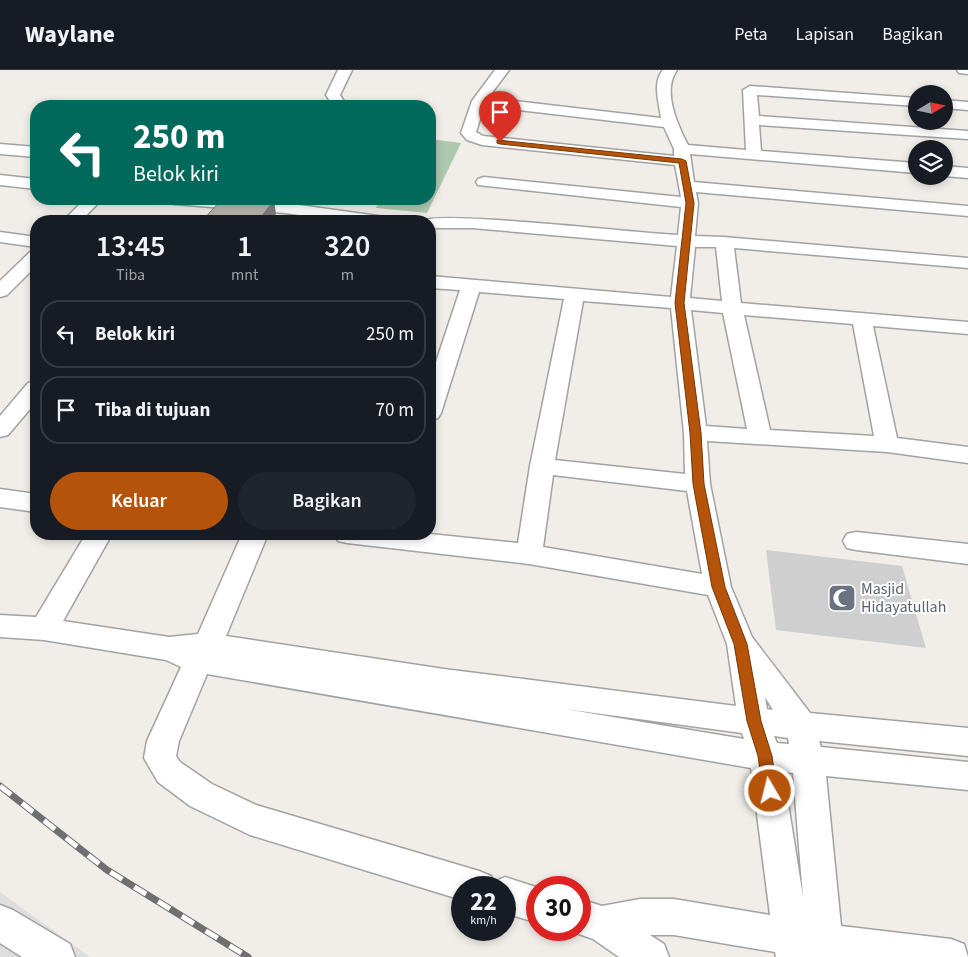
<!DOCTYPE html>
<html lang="id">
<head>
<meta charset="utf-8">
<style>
	:root { --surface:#171b24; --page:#20242c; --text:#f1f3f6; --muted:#9ea1a6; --line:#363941; --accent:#b45309 }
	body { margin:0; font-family:"Source Sans 3",sans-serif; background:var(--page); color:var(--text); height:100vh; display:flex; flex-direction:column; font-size:19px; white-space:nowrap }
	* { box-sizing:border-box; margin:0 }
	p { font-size:16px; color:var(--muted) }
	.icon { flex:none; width:28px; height:28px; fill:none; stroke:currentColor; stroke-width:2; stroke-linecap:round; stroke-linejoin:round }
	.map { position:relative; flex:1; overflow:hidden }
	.details { position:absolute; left:30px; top:145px; width:406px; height:325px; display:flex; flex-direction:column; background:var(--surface); border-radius:20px; box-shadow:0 2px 8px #0003 }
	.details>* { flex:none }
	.hud { position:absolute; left:30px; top:30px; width:406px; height:105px; border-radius:20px; box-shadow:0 2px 8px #0003; background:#00695c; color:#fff; overflow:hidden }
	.needle { width:32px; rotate:80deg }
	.fabs { position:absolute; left:908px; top:15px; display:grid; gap:10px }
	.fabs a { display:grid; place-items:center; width:45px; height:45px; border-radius:50%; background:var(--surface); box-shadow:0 2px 8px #0003; font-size:25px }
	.speed { position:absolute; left:451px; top:806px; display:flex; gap:10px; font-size:25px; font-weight:700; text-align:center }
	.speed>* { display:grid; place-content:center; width:65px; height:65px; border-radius:50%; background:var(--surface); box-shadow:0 2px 8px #0003; line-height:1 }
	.speed small { font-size:12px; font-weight:400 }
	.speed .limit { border:8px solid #d22; background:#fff; color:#111 }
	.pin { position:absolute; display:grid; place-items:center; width:42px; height:42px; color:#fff; margin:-51px -21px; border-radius:50% 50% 50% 0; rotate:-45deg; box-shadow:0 0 5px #0007 }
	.pin .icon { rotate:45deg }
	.me { position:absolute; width:55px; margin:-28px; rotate:352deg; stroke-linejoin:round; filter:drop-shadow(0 0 4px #0008) }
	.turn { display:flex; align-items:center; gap:18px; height:105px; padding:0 20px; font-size:22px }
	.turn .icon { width:65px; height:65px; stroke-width:2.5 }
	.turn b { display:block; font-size:35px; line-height:42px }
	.eta { display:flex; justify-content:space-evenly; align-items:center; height:85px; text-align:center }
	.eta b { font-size:30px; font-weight:600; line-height:35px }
	.cta { display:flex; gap:10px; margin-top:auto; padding:10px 20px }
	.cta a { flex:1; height:58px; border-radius:30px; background:var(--accent); color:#fff; font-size:20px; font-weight:600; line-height:58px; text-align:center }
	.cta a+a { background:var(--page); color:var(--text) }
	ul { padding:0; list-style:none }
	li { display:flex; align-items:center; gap:15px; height:68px; margin:0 10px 8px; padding:0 10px; border:2px solid var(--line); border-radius:20px }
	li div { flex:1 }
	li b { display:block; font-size:19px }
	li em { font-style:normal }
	header { display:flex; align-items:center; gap:30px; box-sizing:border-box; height:70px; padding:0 25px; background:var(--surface); border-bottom:1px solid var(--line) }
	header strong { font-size:24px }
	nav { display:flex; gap:28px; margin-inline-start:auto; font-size:18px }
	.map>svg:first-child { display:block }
</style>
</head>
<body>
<header>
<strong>Waylane</strong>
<nav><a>Peta</a><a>Lapisan</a><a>Bagikan</a></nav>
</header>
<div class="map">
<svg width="968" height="887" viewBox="0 0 968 887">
	<rect width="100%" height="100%" fill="#f1eee9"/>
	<!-- residential -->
	<polygon fill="#dfdedf" points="0,822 90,887 0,887"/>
	<!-- religious -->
	<polygon fill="#cfcfcf" points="766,480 902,496 926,578 776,560"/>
	<!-- cemetery -->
	<polygon fill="#acc8ae" points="430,69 461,73 427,143 376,138 380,129 430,129"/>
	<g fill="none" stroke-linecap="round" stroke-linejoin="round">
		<defs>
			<g id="street">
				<polygon points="338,0 352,0 340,25 347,36 333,36 326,25"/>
				<path d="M 495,0 L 509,0 L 488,28 L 661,48 C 659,32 652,13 663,0 L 677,0 C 662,21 677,54 688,75 L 746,80 L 743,20 L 750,16 L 916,28 L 916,36 L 757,25 L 759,46 L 968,61 L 968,69 L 759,55 L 761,81 L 916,93 L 916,103 L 690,84 L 694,112 L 968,136 L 968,146 L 696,122 L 698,133 L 695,166 L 724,167 L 968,188 L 968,198 L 734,178 L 741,233 L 968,252 L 968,264 L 873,256 L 897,368 L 968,377 L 968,393 L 887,382 L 707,371 L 710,414 L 731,517 L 752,567 L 810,643 L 968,658 L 968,686 L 819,671 L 821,677 L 968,692 L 968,720 L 826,706 L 841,856 L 951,869 L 964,874 L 968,887 L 776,887 L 775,882 L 674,865 L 650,865 L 664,874 L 669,887 L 619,887 L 593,869 L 568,860 L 580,860 L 580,829 L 602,836 L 640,829 L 674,829 L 770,845 L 751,698 L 207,604 L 179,671 L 176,686 L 180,692 L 212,714 L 256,735 L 479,801 L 491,806 L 494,812 L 505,807 L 539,818 L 538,853 L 505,843 L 505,818 L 462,818 L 462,830 L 250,765 L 190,736 L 158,712 L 144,688 L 147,671 L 181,597 L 166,590 L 44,570 L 0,567 L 0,545 L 36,547 L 86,464 L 112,464 L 63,551 L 169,567 L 198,564 L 242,464 L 268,464 L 226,566 L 444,599 L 736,636 L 727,574 L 708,525 L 529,494 L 347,473 L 338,471 L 334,464 L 430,464 L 518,473 L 530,396 L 564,229 L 479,222 L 441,343 L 438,348 L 430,350 L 430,310 L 460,220 L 430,218 L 430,206 L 671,227 L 677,176 L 472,158 L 430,158 L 430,151 L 423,151 C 437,140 643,164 678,165 L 681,137 L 478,115 L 476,112 L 478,109 L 484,107 L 681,127 L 675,95 L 482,75 L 467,70 L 461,63 L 472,31 ZM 484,36 L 664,57 L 674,79 L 674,86 L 483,66 L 476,62 ZM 695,177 L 716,177 L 722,231 L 690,228 ZM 583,231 L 671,238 L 684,363 L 685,404 L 555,390 ZM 691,240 L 723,243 L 747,359 L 706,356 ZM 744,245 L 853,254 L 874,366 L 770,360 ZM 553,405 L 687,421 L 702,504 L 543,477 ZM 765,627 L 773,640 L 767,639 ZM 565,639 L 742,663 L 744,669 ZM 774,666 L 788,668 L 789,674 L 777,673 ZM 783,702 L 793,703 L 803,827 Z"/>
				<polygon points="957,0 968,0 968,4 959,3"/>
				<polygon points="944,30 968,32 968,40 944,38"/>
				<polygon points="0,74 36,77 36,87 0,84"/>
				<polygon points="944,96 968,98 968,108 944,106"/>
				<polygon points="0,105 36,109 36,119 0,115"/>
				<polygon points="85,129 102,129 81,151 63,151"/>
				<polygon points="167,129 233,129 285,133 378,146 384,147 387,151 343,151 285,143 175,134 169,133"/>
				<polygon points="0,162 36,167 36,177 0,172"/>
				<polygon points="36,181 36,196 7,225 0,227 0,211 30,182"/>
				<polygon points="36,311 36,332 8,365 0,367 0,346 28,313"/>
				<polygon points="0,419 36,424 36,442 0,437"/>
				<polygon points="856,462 968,474 968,494 856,480 847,478 843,471 847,464"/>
				<polygon points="0,835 13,840 70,874 75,887 22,887 0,873"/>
			</g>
		</defs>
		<!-- street casing -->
		<use href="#street" stroke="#a2a2a2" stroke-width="3"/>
		<!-- street -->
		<use href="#street" fill="#fff" fill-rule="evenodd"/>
		<defs>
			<polyline id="rail" points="0,716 107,800 248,887"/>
		</defs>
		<!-- rail casing -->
		<use href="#rail" stroke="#6f6f6f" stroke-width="7"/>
		<!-- rail -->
		<use href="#rail" stroke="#fff" stroke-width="5" stroke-dasharray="14" stroke-linecap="butt"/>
	</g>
	<!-- shaded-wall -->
	<polygon fill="#827d7a" points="274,130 276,144 271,151 258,151"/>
	<!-- building -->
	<polygon fill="#bab3ae" stroke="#827d7a" points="222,129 259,129 274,130 258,151 202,151"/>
	<!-- route -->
	<polygon fill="#b45309" stroke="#753606" points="497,70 682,89 686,91 694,133 684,233 701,363 704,414 725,517 747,574 761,651 772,686 777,721 775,726 770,728 765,726 763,721 758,686 747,651 734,574 712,517 693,414 690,363 675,233 686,133 679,93 500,74 497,73"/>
	<!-- icons -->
	<defs>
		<symbol id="mosque-square" viewBox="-11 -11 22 22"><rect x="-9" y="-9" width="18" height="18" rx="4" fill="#6b7280" stroke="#fff"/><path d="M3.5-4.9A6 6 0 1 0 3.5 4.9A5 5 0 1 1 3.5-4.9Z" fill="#fff"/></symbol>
	</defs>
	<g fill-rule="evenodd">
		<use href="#mosque-square" x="826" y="512" width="32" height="32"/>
	</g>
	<g text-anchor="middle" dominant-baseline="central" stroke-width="4" stroke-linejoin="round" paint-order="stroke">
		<!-- worship labels -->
		<g font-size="16" fill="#5b616d" stroke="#fff" text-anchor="start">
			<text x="861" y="519">Masjid<tspan x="861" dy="18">Hidayatullah</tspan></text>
		</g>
	</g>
</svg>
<div class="fabs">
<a><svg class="needle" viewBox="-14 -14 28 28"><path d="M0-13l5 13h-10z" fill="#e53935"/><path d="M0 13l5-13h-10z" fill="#9ea1a6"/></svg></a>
<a><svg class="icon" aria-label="layers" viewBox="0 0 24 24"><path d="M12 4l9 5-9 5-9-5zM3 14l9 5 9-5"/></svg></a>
</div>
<div class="speed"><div>22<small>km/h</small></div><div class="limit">30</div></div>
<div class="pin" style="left:500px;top:72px;background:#d93025"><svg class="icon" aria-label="arrive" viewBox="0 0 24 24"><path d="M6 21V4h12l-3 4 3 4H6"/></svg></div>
<svg class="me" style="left:770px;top:721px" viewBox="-20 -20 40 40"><circle r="17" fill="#b45309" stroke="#fff" stroke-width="3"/><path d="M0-11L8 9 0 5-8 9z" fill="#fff"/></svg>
<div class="hud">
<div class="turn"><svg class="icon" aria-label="left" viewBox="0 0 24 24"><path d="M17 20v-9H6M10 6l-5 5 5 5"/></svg><div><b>250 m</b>Belok kiri</div></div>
</div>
<section class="details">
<div class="eta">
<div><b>13:45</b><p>Tiba</p></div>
<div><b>1</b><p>mnt</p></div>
<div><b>320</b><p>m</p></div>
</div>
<ul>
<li><svg class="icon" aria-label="left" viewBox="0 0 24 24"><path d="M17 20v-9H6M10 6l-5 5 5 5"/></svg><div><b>Belok kiri</b></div><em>250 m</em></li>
<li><svg class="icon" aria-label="arrive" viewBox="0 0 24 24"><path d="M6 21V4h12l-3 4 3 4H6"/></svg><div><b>Tiba di tujuan</b></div><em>70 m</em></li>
</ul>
<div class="cta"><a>Keluar</a><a>Bagikan</a></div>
</section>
</div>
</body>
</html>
